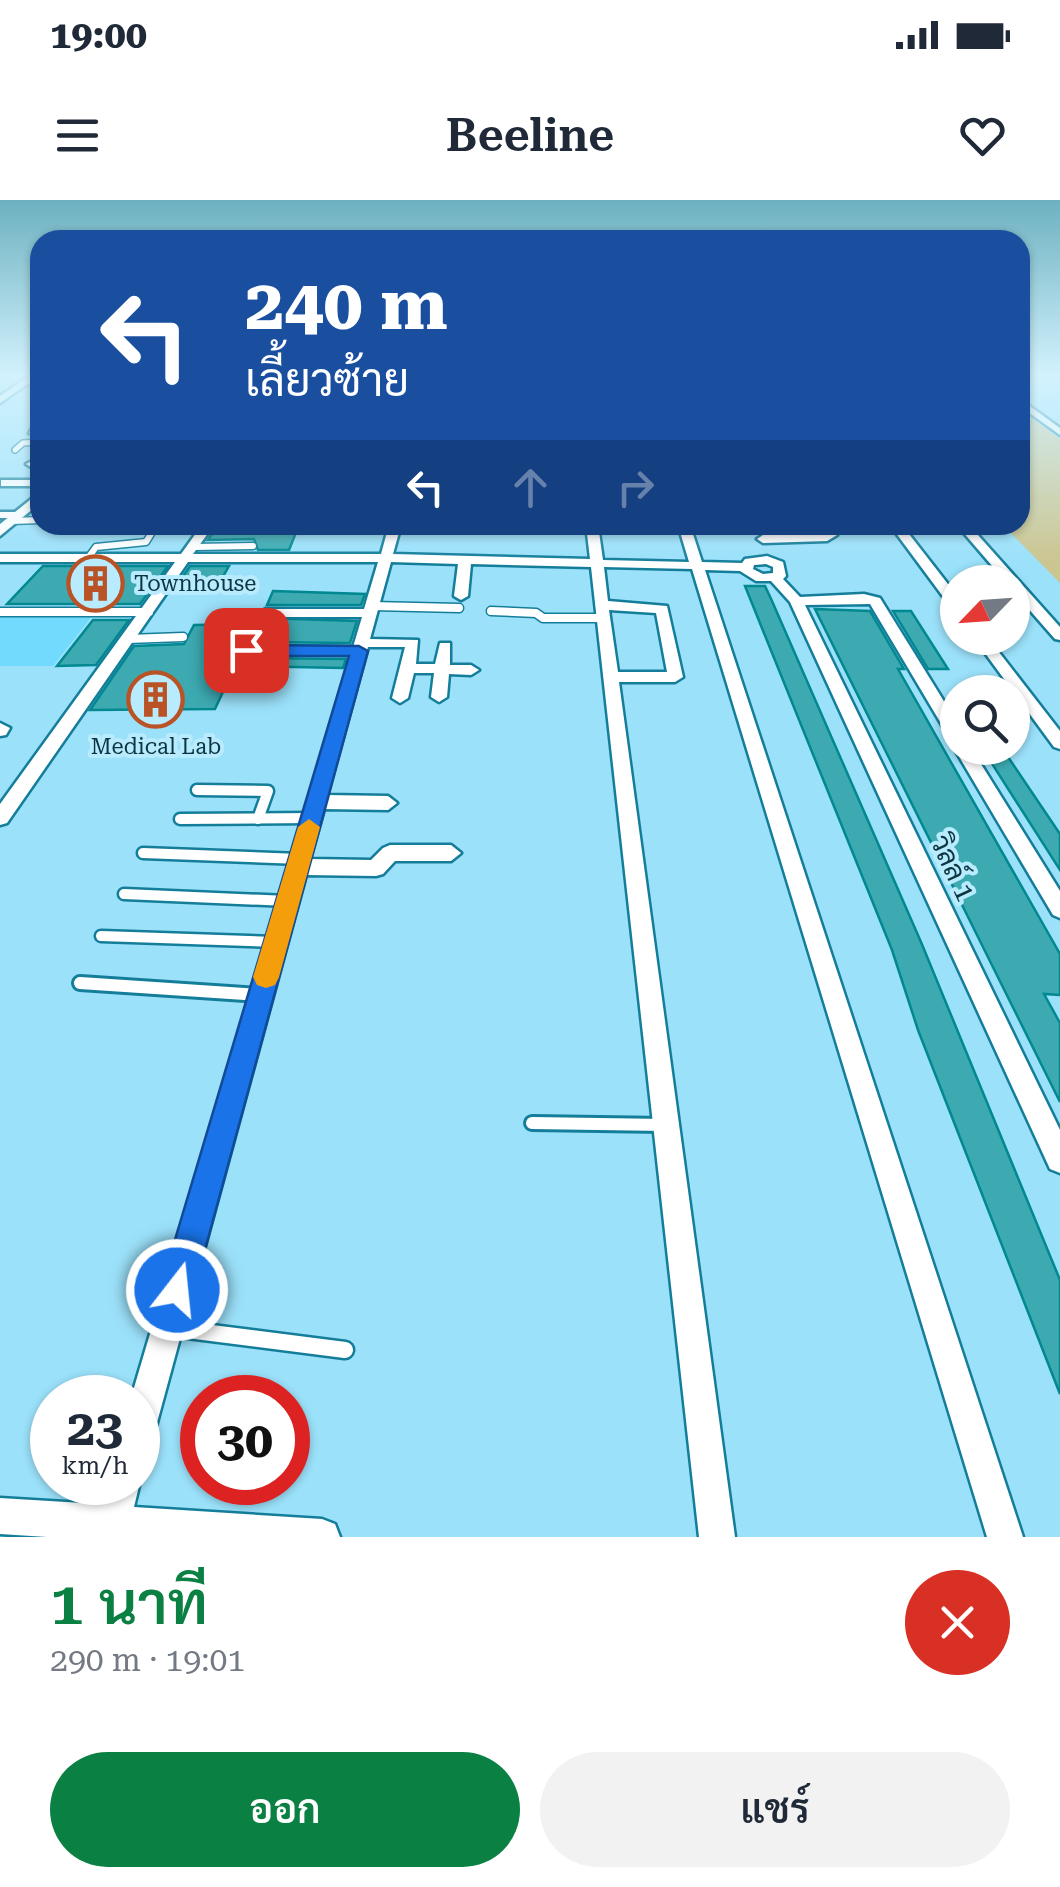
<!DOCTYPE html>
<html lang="th">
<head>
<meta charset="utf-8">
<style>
	:root { --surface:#fff; --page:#f2f2f3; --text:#1f2937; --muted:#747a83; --accent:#0b8043 }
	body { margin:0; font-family:"Roboto Serif",Sarabun,serif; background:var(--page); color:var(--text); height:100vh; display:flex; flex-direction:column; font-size:38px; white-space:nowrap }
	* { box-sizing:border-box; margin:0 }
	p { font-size:32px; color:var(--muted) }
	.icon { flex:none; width:55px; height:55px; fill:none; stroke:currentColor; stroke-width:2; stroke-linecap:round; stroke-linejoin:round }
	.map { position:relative; height:1337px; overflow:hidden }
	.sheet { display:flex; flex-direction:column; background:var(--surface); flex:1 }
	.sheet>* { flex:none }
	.guide { position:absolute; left:30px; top:30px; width:1000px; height:305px; border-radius:30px; box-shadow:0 2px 8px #0004; background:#1a4fa0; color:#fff; overflow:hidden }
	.needle { width:65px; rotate:245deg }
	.controls { position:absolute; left:940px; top:365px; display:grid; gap:20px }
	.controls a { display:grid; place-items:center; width:90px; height:90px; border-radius:50%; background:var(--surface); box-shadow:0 2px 8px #0004; font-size:50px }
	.speed { position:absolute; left:30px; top:1175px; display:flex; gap:20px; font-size:50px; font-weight:700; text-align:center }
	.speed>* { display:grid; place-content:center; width:130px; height:130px; border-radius:50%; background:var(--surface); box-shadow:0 2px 8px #0004; line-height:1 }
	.speed small { font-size:25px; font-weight:400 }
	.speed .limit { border:15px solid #d22; background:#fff; color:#111 }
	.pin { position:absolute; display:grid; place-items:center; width:85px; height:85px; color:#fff; margin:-42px; border-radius:20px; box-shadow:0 5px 15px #0006 }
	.me { position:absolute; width:110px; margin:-55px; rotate:16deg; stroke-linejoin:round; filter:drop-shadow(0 0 8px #0008) }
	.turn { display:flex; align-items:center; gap:35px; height:210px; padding:0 50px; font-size:45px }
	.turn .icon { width:130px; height:130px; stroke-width:2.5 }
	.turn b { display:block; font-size:70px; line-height:85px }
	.lanes { display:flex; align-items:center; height:95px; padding:0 50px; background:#0003; justify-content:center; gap:50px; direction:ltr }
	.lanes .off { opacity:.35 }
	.round { display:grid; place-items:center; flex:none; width:105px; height:105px; border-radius:52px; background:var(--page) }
	.overview { display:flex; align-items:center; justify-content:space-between; height:170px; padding:0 50px }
	h1 { font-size:60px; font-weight:600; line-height:75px; color:var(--accent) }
	.primary-button { display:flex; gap:20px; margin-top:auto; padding:20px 50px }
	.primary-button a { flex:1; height:115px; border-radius:60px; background:var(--accent); color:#fff; font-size:40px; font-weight:600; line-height:115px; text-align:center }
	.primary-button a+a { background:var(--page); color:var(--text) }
	.status { display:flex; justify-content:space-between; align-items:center; height:70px; padding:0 50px; background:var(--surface); direction:ltr }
	.status svg { height:28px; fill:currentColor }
	header { display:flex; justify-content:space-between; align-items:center; height:130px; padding:0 50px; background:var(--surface); font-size:45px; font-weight:600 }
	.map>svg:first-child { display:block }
</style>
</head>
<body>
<div class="status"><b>19:00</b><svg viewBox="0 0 49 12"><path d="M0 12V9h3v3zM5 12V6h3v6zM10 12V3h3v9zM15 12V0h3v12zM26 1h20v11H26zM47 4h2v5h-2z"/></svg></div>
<header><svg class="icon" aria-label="menu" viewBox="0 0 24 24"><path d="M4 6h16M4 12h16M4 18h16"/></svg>Beeline<svg class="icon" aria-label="heart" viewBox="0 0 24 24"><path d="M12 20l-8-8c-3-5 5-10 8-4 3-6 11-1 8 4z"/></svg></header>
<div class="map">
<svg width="1060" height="1337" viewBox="0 0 1060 1337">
	<rect width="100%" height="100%" fill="#9be1fa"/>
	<!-- built -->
	<polygon fill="#72dafc" points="93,415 53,466 0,466 0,416"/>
	<!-- green -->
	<polygon fill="#cbc590" points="1020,209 1060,239 1060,383 1003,325 1020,325"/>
	<!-- building -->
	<g fill="#3daab2" stroke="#018890" stroke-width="2.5">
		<polygon points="218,325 299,325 289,350 258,350 254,339 208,340"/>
		<polygon points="43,366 168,366 140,404 7,404"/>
		<polygon points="190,366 229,366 214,392 172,392"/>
		<polygon points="745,386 765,386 772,401 921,742 1060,1080 1060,1194 918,830 892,750"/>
		<polygon points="273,391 365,394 361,405 267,405"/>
		<polygon points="815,409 870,411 904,469 898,469 1060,754 1060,795 1044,794 1060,823 1060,902"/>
		<polygon points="893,411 911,411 948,469 928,469"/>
		<polygon points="261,418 357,421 350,443 246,442 235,449 246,458 346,459 343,468 235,466 215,509 90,510 134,446 184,444 194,425 259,424"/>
		<polygon points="93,420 129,420 96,465 57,466"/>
		<polygon points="982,548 1002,548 1060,634 1060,670"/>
	</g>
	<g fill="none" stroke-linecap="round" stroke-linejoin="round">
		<defs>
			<g id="service-far5">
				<polyline points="26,182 40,182"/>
				<polyline points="15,250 23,243 40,242"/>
			</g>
			<g id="service-far4">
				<polyline points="12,321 40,320"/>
				<polyline points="194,347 253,346"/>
				<polyline points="88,358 96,347 146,342 154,329"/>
			</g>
			<g id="service-far3">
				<polyline points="372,406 459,408"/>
				<polyline points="491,411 536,413 543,418 604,418"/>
				<polyline points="0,412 149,412"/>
				<polyline points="128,439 183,437"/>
			</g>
			<g id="service-far2">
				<polyline points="197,590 268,591 258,619"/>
				<polyline points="180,619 312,618"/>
				<polyline points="143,653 300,659"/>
				<polyline points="124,694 288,701"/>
				<polyline points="101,736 275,742"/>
			</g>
			<g id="service-far1">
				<polyline points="80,783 260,795"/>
				<polyline points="532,923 665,925"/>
			</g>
			<polyline id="service" points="172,1128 345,1150"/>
			<g id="minor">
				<polygon points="29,176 39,176 0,203 0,196"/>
				<polygon points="1020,199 1060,228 1060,235 1020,206"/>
				<polygon points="32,228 40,228 40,234 29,233"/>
				<polygon points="40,257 40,264 31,267 26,264"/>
				<rect x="1" y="280" width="39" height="6"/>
				<polygon points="0,312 18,312 24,315 18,318 0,318"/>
				<path d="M 202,325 L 214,325 L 193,354 L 381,354 L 389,325 L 401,325 L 393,354 L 590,359 L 586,325 L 598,325 L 603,360 L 689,362 L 678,325 L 690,325 L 702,362 L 742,363 L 745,359 L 767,356 L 783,362 L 786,376 L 783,379 L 800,397 L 864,394 L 880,398 L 958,524 L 958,543 L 952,542 L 870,404 L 805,405 L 1060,930 L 1060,973 L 1050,969 L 790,402 L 771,381 L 756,381 L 740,371 L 705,370 L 1023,1337 L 987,1337 L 692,369 L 604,367 L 608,401 L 667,406 L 683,477 L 675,482 L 619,482 L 735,1337 L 699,1337 L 591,367 L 471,364 L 468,396 L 461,400 L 454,396 L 458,364 L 391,362 L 370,439 L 418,440 L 416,464 L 435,464 L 440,443 L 450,443 L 450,465 L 471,465 L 479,470 L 471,475 L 449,474 L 447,497 L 439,502 L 431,497 L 434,473 L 414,473 L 408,498 L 400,503 L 392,498 L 405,447 L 368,447 L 327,595 L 388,596 L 397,603 L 388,610 L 324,609 L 310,659 L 371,660 L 383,648 L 390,645 L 451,645 L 461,653 L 451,661 L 395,661 L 383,674 L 376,676 L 306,675 L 155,1230 L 150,1242 L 138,1247 L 138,1198 L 131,1198 L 351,455 L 246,454 L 239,450 L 246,446 L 353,447 L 362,417 L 266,417 L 259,413 L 266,409 L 364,409 L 378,362 L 188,362 L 7,623 L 0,625 L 0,604 L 175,362 L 0,362 L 0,354 L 181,354 ZM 766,364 L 773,367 L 773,373 L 763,374 L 753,369 L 754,365 ZM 609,410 L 656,413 L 667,472 L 618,472 Z"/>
				<polygon points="819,325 831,325 837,335 827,341 763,343 757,339 763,335 824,334"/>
				<polygon points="890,325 902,325 958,397 958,411 953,410"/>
				<polygon points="957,325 969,325 1060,427 1060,440 1055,439 1012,390 1012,382 1006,382"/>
				<polygon points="974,438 988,438 1060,531 1060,549 1054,547"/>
				<polygon points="0,523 10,528 6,535 0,536"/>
				<polygon points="958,544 958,548 971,548 1060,691 1060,718 1053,715 954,548"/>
				<polygon points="138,1275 140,1282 134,1307 322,1319 335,1324 340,1337 47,1337 0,1334 0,1298 99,1304 105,1282 138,1282"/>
			</g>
			<polygon id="tertiary" points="40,292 40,303 0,336 0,324"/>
		</defs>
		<!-- service-far5 casing -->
		<use href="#service-far5" stroke="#147e9a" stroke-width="8"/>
		<!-- service-far4 casing -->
		<use href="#service-far4" stroke="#147e9a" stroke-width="9"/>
		<!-- service-far3 casing -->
		<use href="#service-far3" stroke="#147e9a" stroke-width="11"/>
		<!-- service-far2 casing -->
		<use href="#service-far2" stroke="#147e9a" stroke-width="15"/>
		<!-- service-far1 casing -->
		<use href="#service-far1" stroke="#147e9a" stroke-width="18"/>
		<!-- service casing -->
		<use href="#service" stroke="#147e9a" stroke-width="21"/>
		<!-- minor casing -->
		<use href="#minor" stroke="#147e9a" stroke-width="5"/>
		<!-- tertiary casing -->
		<use href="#tertiary" stroke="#147e9a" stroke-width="5"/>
		<!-- service-far5 -->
		<use href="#service-far5" stroke="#fff" stroke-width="5"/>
		<!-- service-far4 -->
		<use href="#service-far4" stroke="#fff" stroke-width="6"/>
		<!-- service-far3 -->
		<use href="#service-far3" stroke="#fff" stroke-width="8"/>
		<!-- service-far2 -->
		<use href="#service-far2" stroke="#fff" stroke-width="10"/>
		<!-- service-far1 -->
		<use href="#service-far1" stroke="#fff" stroke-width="12"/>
		<!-- service -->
		<use href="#service" stroke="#fff" stroke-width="16"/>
		<!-- minor -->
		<use href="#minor" fill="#fff" fill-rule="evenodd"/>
		<!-- tertiary -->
		<use href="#tertiary" fill="#fff" fill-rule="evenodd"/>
	</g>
	<!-- sky -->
	<linearGradient id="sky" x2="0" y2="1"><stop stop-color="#6db1c0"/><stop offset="0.48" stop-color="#d2f2fd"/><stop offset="1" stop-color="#d2f2fd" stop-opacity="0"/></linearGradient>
	<rect width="1060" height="364" fill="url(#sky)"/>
	<!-- route -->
	<polygon fill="#1a73e8" stroke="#114b97" stroke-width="2.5" points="359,446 368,451 194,1090 189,1103 177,1108 165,1103 160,1090 349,456 246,456 237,450 246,445"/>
	<!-- slow -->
	<polygon fill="#f59e0b" points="309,619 320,627 279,777 275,785 266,788 257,785 253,777 298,627"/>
	<!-- icons -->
	<defs>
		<symbol id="building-ring" viewBox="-11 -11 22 22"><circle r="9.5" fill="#b8ebfe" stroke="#b95326" stroke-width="1.5"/><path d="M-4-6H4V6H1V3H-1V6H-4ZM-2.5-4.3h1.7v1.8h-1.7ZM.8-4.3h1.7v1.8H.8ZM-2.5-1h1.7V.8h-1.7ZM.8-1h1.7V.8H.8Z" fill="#b95326"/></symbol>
	</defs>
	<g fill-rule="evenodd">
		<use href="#building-ring" x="64" y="352" width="63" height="63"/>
		<use href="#building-ring" x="124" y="468" width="63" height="63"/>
	</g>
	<g text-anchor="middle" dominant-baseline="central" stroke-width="8" stroke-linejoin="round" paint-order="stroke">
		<!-- far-poi labels -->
		<g font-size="22" fill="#0c3541" stroke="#b8ebfe" text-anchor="start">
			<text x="134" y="383">Townhouse</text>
			<text x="156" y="546" text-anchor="middle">Medical Lab</text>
		</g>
		<!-- street labels -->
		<g font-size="28" fill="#0c3541" stroke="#b8ebfe">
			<text transform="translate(953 668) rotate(65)">วิลล์ 1</text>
		</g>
	</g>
</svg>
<div class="controls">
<a><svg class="needle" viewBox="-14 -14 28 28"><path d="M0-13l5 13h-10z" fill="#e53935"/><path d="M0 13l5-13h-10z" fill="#747a83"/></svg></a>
<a><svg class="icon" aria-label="search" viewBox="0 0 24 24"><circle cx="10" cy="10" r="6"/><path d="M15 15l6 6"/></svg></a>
</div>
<div class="speed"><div>23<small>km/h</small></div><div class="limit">30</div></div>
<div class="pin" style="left:246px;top:450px;background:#d93025"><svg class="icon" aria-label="arrive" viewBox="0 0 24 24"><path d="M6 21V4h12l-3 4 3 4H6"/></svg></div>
<svg class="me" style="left:177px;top:1090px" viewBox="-20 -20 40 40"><circle r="17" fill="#1a73e8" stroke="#fff" stroke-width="3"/><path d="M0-11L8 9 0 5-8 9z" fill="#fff"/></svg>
<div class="guide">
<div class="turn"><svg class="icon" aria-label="left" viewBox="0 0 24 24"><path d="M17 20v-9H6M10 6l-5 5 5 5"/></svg><div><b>240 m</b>เลี้ยวซ้าย</div></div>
<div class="lanes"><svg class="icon" aria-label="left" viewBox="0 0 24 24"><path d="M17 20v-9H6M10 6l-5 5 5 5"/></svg><svg class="icon off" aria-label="ahead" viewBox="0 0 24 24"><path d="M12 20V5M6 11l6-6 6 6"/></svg><svg class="icon off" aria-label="right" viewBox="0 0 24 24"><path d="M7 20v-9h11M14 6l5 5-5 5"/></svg></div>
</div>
</div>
<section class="sheet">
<div class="overview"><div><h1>1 นาที</h1><p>290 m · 19:01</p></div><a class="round" style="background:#d93025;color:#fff"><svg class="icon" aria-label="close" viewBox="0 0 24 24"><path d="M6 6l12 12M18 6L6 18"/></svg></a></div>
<div class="primary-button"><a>ออก</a><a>แชร์</a></div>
</section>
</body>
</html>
